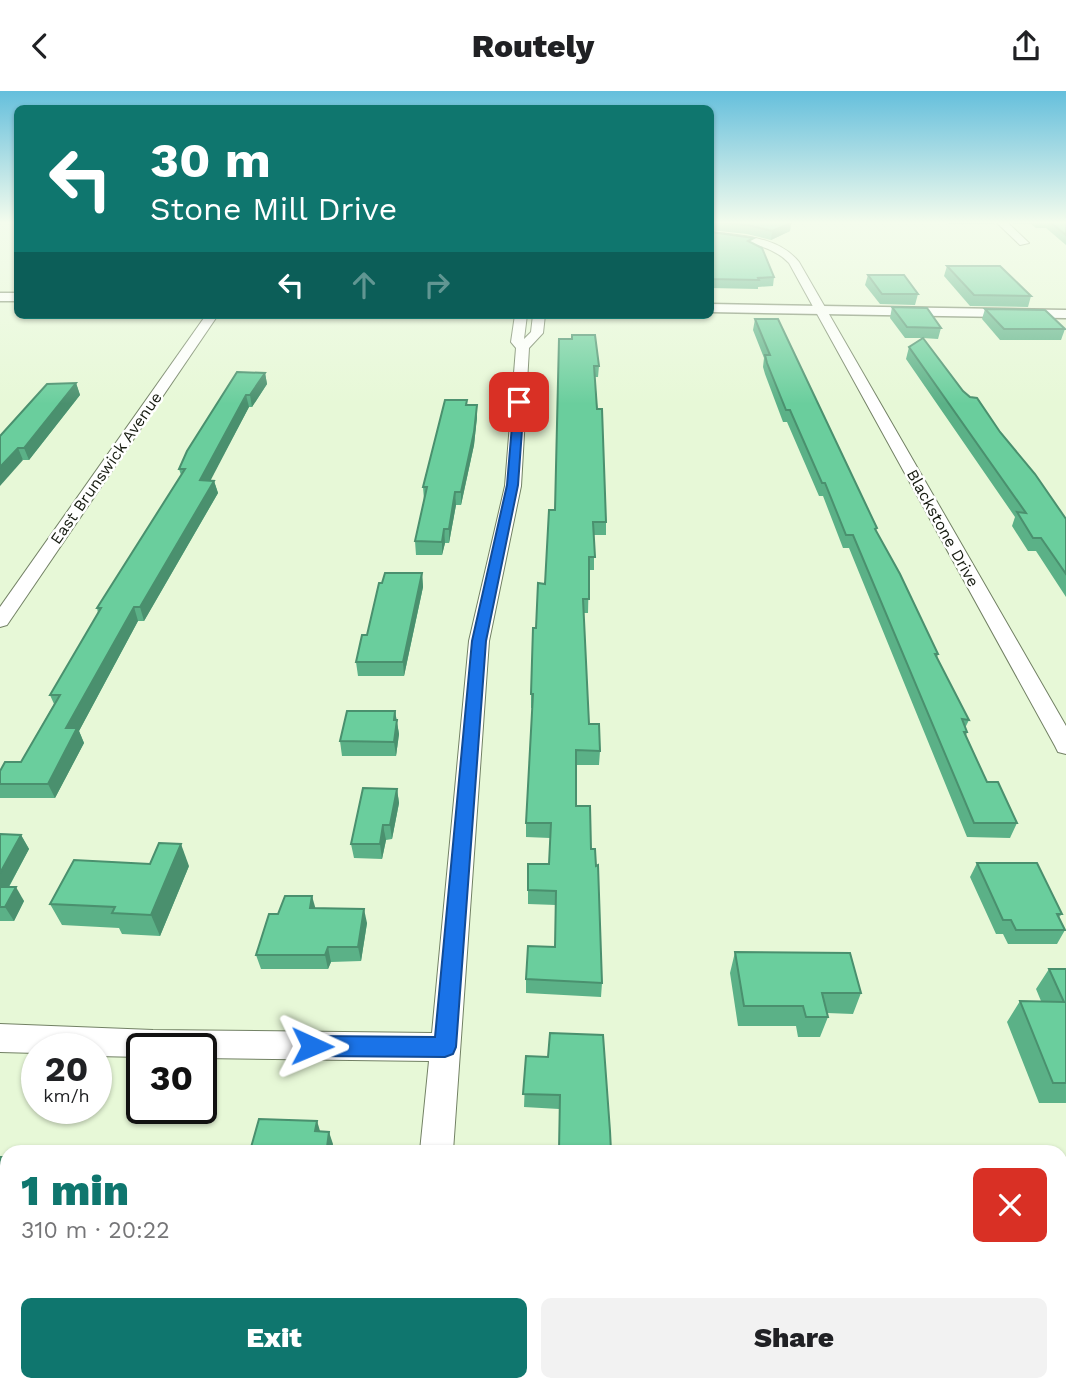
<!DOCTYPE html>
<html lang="en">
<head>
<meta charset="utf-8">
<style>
	:root { --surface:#fff; --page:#f2f2f2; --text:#202124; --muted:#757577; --accent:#0f766e }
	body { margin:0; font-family:"Work Sans",sans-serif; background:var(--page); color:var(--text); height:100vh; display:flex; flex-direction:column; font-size:26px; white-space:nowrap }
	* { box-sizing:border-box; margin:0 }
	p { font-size:23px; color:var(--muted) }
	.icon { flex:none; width:38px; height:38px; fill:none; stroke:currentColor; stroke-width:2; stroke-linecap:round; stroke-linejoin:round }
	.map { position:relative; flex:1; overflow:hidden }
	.panel { position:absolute; left:0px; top:1054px; width:1068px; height:247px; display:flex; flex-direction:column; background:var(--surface); border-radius:21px 21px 0 0; box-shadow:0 2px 5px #0004 }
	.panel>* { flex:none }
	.hud { position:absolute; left:14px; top:14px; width:700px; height:214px; border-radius:10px; box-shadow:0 2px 5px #0004; background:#0f766e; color:#fff; overflow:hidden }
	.speed { position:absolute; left:21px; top:942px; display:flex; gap:14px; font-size:35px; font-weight:700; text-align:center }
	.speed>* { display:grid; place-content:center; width:91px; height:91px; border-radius:50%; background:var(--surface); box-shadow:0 2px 5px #0004; line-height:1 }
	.speed small { font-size:18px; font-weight:400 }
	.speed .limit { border:4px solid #111; border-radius:10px; background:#fff; color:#111 }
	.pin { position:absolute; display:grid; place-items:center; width:60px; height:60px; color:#fff; margin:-30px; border-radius:14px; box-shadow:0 4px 10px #0006 }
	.me { position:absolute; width:77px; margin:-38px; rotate:91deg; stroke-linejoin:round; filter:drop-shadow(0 0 5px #0008) }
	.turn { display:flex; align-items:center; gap:24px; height:147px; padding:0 21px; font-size:32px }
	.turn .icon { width:91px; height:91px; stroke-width:2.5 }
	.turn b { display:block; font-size:49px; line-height:60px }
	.lanes { display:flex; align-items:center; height:66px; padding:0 21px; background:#0003; justify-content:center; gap:35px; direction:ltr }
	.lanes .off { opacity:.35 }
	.round { display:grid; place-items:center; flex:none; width:74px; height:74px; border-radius:10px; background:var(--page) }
	.overview { display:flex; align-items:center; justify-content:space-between; height:119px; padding:0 21px }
	h1 { font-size:42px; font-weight:800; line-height:52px; color:var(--accent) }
	.cta { display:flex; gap:14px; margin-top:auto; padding:14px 21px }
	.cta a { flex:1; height:80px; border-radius:10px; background:var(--accent); color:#fff; font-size:28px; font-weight:800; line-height:80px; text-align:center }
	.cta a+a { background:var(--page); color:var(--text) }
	header { display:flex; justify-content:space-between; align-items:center; height:91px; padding:0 21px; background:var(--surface); font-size:32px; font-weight:800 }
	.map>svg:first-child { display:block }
</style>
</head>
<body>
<header><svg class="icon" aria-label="back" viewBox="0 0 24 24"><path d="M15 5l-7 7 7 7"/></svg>Routely<svg class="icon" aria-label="share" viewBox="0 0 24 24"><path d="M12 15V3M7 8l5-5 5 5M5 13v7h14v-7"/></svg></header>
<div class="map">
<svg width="1066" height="1299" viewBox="0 0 1066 1299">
	<rect width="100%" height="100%" fill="#e7f8d7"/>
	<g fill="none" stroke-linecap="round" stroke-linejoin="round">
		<defs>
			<g id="minor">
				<polygon points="996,131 1007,131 1029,152 1020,154"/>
				<path d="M 710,141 C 742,145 778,145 799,171 L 1066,635 L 1066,663 L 1058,661 L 1055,655 L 789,172 C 769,151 739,151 710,147 Z"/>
				<polygon points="206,224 218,224 7,534 0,536 0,516"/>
				<polygon points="515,224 527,224 524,248 531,241 533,224 545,224 543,242 529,257 521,395 489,550 453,1060 420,1060 429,970 201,967 201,957 142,957 142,966 96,965 96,957 37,957 37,962 0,961 0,933 153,939 432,942 469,550 505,395 516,257 511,251"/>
				<polygon points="399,1293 437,1293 437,1299 397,1299"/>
			</g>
			<g id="tertiary">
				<rect x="0" y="202" width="18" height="8"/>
				<polygon points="710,213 1066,219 1066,227 710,221"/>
			</g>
		</defs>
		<!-- minor casing -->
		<use href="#minor" stroke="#728164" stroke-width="2"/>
		<!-- tertiary casing -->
		<use href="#tertiary" stroke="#728164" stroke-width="3"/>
		<!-- minor -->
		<use href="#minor" fill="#fff" fill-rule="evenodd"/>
		<!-- tertiary -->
		<use href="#tertiary" fill="#fff" fill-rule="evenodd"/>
	</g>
	<!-- wall -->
	<g fill="#5bb187">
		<polygon points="710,131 791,132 790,140 771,149 747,143 710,139"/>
		<polygon points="947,131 995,131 994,133 948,133"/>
		<polygon points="1011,131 1066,131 1066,154 1046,137 1036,137 1031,133 1013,133"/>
		<polygon points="710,140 711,141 754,152 774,186 773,195 758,196 758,198 710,197"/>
		<polygon points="947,175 1031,205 1028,216 970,215 944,185"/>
		<polygon points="868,184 918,203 915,214 880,213 865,194"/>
		<polygon points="892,216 941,237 938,248 923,247 963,300 1000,341 1066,428 1066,506 1036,460 1028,460 1012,435 1015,426 906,268 909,256 922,247 905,247 890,227"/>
		<polygon points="985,218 1065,238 1061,249 1000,249 982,228"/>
		<polygon points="755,228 876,440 938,563 937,567 969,629 965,637 967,641 966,645 987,691 1017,732 1010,747 967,746 849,457 843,457 823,405 819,405 787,331 783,331 765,283 763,276 764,267 753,239"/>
		<polygon points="559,248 599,275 598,286 595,286 606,431 606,444 594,444 594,479 589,479 588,522 583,522 589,633 600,660 599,674 576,674 576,715 602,892 601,906 526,902 526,888 555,856 556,814 528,813 528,773 549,773 550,747 526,746 526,732 533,617 531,617 531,603 536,537 545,493 555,419"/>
		<polygon points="265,282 267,293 252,316 249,316 210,389 214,390 218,402 144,530 138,530 79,640 84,652 55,707 0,707 0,680 21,671 54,613 50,604 98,522 97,517 181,384 179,378"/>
		<polygon points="76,292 80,304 29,369 23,369 0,345"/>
		<polygon points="467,314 477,326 474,354 461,414 456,414 449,452 445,452 442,464 416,464 415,450 424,409 423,396"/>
		<polygon points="422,482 423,496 404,585 358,585 356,571 367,544 382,492"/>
		<polygon points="395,620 399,643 396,665 342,665 340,650"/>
		<polygon points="397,698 399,712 392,748 386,749 382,768 354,767 351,753"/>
		<polygon points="0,743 21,744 29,758 9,796 24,810 14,830 0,830"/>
		<polygon points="977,772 1062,823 1059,826 1065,839 1057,853 1008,853 1003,843 996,843 970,786"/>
		<polygon points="189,775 160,845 122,843 119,837 62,834 50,813"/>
		<polygon points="316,817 367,832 361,870 331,871 328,878 261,878 256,864 278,823"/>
		<polygon points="735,861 861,902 853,923 827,922 828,926 820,946 798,946 796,935 738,935 730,882"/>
		<polygon points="1049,878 1066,878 1066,1012 1039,1012 1007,931 1020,910 1041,910 1036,898"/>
		<polygon points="526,965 611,1060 559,1018 524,1016"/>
		<rect x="0" y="1066" width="7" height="79"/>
	</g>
	<!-- shaded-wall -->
	<g fill="#4a906e">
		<polygon points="791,132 790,140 771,149 772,140"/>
		<polygon points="265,282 267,293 252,316 250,304"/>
		<polygon points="76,292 80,304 29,369 24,357"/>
		<polygon points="246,304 249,316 204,402 200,389"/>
		<polygon points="477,314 477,326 474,354 461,414 461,401"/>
		<polygon points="18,357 23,369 0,395 0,376"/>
		<polygon points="214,390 218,402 144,530 140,516"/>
		<polygon points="455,401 456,414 449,452 449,438"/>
		<polygon points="444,438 445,452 442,464 442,451"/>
		<polygon points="422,482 423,496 404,585 403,571"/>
		<polygon points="134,516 138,530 79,640 84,652 55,707 48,693 66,637"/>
		<polygon points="395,620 399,643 396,665 394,651 394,629"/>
		<polygon points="397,698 399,712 392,748 390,734"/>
		<polygon points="383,734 386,749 382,768 380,753"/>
		<polygon points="21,744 29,758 1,810 0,808 0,782"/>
		<polygon points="181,753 189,775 160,845 151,824"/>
		<polygon points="16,796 24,810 14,830 5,816"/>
		<polygon points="312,805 316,819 310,817"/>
		<polygon points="364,818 367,832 361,870 358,856"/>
		<polygon points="328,856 331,871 328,878 325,864"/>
		<polygon points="317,1030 321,1043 315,1040"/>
		<polygon points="329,1041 333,1053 332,1060 327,1056"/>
		<polygon points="299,1293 310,1293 309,1299 298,1299"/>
	</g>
	<!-- building -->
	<g fill="#6ace9d" stroke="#4a906e" stroke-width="2">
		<polygon points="715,131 788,131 791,132 772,140 748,134"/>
		<polygon points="1050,131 1066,131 1066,144"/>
		<polygon points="710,140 711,141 754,147 748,150 762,157 774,186 758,187 759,189 710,188"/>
		<polygon points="947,175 1000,175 1031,205 974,204"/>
		<polygon points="868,184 904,184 918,203 882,203"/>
		<polygon points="892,216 927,217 941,237 907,236"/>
		<polygon points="985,218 1045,219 1065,238 1004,238"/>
		<polygon points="755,228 778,228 867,416 877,437 875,438 900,483 938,563 935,563 969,629 962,628 967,641 964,641 987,691 998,691 1017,732 974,732 853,444 846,444 825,392 822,392 790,319 786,319 767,272 765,264 770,264"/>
		<polygon points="572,244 595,244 599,275 594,275 597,318 602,318 606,431 593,431 595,466 589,466 589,508 583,508 589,633 599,633 600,660 576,659 576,715 590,715 591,758 595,758 596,775 598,774 602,892 526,888 528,855 555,856 556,800 528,799 528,773 549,773 551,732 526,732 533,603 531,603 533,537 536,537 538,492 545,493 549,419 555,419 559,248 572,248"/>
		<polygon points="923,247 963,300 970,306 977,307 1000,341 1035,383 1066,428 1066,483 1041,447 1033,447 1017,421 1026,422 909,256"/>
		<polygon points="237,281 265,282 250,304 246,304 200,389 214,390 140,516 134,516 66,637 77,637 48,693 0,693 0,680 5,671 21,671 60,604 50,604 101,517 97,517 185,378 179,378 187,360"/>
		<polygon points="76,292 24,357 18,357 0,376 0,345 47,293"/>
		<polygon points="445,309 467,309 466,314 477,314 474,341 461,401 455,401 449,438 444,438 442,451 415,450 427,396 423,396"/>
		<polygon points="385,482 422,482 403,571 356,571 362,544 367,544 379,492 382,492"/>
		<polygon points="347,620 395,620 394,629 397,629 394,651 340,650"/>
		<polygon points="363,697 397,698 390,734 383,734 380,753 351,753"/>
		<polygon points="0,743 21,744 0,782"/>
		<polygon points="159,752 181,753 151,824 112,822 115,816 50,813 74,769 150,773"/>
		<polygon points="977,772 1037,772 1062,823 1057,823 1065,839 1016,839 1011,829 1003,829"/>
		<polygon points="0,796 16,796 5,816 0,816"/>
		<polygon points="285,805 312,805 310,817 364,818 358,856 328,856 325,864 256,864 269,823 278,823"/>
		<polygon points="735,861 850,862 861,902 822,902 828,926 806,926 803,915 744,915"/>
		<polygon points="1049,878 1066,878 1066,992 1053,992 1020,910 1064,911"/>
		<polygon points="550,942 603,944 610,1040 611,1060 559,1060 560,1004 523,1003 526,965 548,966"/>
		<polygon points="259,1028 317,1030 315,1040 329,1041 327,1056 340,1057 340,1060 250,1060"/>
		<polygon points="26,1056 62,1057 60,1060 24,1060"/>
		<rect x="0" y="1066" width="7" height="62"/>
		<polygon points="195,1293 299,1293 298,1299 193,1299"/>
	</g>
	<!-- sky -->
	<linearGradient id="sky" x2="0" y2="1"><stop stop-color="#65bfdc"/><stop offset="0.42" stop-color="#f4fced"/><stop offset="1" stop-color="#f4fced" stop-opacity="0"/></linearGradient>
	<rect width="1066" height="313" fill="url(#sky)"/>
	<!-- route -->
	<polygon fill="#1a73e8" stroke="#114b97" stroke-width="2" points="519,308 524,311 518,394 486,550 456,956 453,963 445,966 312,965 305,962 302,955 305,948 312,945 435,946 472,550 507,394 514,311"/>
	<g text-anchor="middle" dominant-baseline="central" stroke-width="5" stroke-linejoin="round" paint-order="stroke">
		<!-- far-street labels -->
		<g font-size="16" fill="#161b10" stroke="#fff">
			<text transform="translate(106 377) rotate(-55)">East Brunswick Avenue</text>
			<text transform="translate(943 437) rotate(61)">Blackstone Drive</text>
		</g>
	</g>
</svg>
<div class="speed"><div>20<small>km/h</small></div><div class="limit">30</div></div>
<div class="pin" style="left:519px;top:311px;background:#d93025"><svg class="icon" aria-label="arrive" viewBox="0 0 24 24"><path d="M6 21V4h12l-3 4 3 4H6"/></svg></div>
<svg class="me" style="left:312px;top:955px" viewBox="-20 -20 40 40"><path d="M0-17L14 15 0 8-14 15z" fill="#1a73e8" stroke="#fff" stroke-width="4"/></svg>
<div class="hud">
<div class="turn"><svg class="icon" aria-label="left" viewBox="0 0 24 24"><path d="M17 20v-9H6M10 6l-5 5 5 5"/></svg><div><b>30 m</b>Stone Mill Drive</div></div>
<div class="lanes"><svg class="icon" aria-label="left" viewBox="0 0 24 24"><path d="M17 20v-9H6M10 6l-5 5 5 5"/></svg><svg class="icon off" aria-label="ahead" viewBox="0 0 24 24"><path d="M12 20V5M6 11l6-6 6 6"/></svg><svg class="icon off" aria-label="right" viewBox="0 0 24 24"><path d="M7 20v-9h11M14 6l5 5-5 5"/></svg></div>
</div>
<section class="panel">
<div class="overview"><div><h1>1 min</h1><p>310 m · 20:22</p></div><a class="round" style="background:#d93025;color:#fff"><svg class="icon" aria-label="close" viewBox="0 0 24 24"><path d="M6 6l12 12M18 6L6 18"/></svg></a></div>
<div class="cta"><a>Exit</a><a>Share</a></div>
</section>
</div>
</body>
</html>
